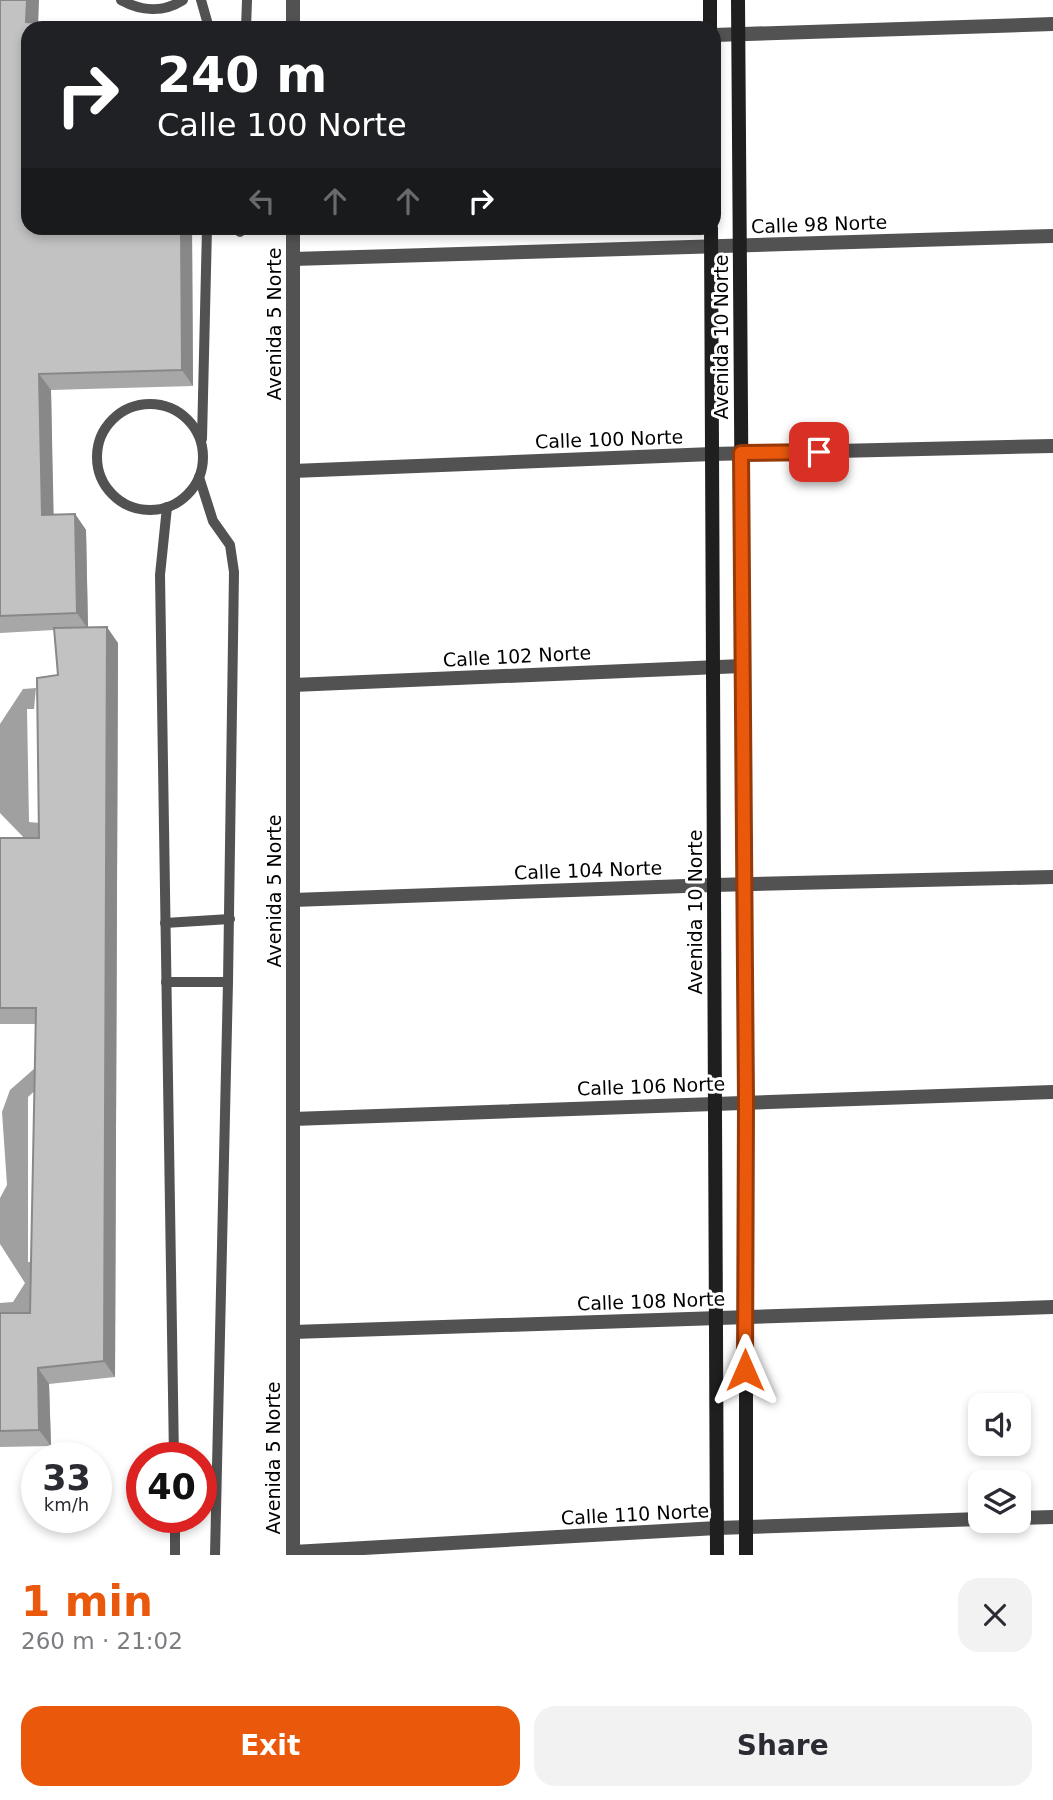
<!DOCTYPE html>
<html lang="en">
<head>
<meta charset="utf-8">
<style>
	:root { --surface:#fff; --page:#f2f2f3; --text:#2b2b33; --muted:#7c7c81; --accent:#ea580c }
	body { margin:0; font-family:"DejaVu Sans",sans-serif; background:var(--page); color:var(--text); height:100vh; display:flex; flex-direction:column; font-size:26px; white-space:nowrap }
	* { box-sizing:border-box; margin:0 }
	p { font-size:23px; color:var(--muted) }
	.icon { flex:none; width:38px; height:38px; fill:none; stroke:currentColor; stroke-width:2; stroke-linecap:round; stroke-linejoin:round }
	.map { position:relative; height:1555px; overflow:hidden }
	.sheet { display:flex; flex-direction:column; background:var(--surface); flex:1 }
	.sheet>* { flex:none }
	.guide { position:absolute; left:21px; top:21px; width:700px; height:214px; border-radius:21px; box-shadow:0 4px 10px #0003; background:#202124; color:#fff; overflow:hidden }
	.fabs { position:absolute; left:968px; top:1393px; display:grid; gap:14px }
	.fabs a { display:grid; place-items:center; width:63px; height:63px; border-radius:14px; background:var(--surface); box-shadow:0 4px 10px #0003; font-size:35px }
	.speed { position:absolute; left:21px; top:1442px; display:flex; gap:14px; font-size:35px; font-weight:700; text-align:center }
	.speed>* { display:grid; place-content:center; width:91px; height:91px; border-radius:50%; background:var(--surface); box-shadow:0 4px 10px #0003; line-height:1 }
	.speed small { font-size:18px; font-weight:400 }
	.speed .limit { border:10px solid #d22; background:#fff; color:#111 }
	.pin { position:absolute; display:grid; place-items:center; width:60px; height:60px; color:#fff; margin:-30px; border-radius:14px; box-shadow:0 4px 10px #0006 }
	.me { position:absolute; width:77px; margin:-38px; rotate:0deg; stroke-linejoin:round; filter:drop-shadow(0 0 5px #0008) }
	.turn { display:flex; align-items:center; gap:24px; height:147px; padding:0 21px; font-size:32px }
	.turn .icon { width:91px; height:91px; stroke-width:2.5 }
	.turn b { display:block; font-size:49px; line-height:60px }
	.lanes { display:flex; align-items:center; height:66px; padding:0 21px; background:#0003; justify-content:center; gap:35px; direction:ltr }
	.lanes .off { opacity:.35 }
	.round { display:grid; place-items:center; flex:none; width:74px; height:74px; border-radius:21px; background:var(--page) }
	.summary { display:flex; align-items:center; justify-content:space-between; height:119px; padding:0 21px }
	h1 { font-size:42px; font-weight:700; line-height:52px; color:var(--accent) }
	.button { display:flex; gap:14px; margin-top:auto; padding:14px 21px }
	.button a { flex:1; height:80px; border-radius:21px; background:var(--accent); color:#fff; font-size:28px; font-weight:700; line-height:80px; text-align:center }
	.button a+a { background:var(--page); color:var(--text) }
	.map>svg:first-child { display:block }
</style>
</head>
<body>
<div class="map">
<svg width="1053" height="1555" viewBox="0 0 1053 1555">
	<rect width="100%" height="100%" fill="#fff"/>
	<!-- water -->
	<g fill="#a0a0a0">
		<polygon points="36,688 34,709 27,709 29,822 40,823 42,845 30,844 0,813 0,724 23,689"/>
		<polygon points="35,1068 39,1087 28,1097 28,1262 41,1262 40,1316 0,1315 0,1303 13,1302 25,1283 0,1244 0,1198 7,1185 2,1112 10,1090"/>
	</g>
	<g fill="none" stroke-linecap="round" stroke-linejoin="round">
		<!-- lane -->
		<g stroke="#525252" stroke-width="10">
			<path d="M 121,0 C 141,11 163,13 183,0"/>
			<polyline points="201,0 209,28"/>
			<polyline points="246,28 247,0"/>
			<polyline points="240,232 240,228"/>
			<circle cx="150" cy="457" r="53"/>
			<polyline points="202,439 207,228"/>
			<polyline points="199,477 213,521 230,545 234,572 228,982 215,1555"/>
			<polyline points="167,507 160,575 174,1458"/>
			<polyline points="165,923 230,919"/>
			<polyline points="166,982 228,982"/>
			<polyline points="175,1517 175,1555"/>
		</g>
		<!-- street -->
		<g stroke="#525252" stroke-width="14">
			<polyline points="293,0 293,28"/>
			<polyline points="714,35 1053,24"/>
			<polyline points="293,259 1053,236"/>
			<polyline points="293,471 712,454 1053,446"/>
			<polyline points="293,685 742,666"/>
			<polyline points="293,900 714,885 1053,877"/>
			<polyline points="293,1119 1053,1092"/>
			<polyline points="293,1332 1053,1307"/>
			<polyline points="1018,1518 1053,1517"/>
			<polyline points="293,1552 717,1528 980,1519"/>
			<polyline points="293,1555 293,228"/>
		</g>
		<!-- secondary -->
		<g stroke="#1f1f1f" stroke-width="14">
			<polyline points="710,0 710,28"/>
			<polyline points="738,0 746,1102 746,1555"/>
			<polyline points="711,228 717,1555"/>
		</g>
	</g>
	<!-- wall -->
	<polygon fill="#a7a7a7" points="0,0 28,228 192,228 193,386 51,390 53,514 75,514 86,530 88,627 118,643 115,1377 49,1384 51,1446 0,1447 0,1313 30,1313 36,1024 0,1024 0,838 39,838 58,675 54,630 0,633"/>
	<!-- shaded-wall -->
	<g fill="#888">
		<polygon points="27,0 39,0 38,28 26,22"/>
		<polygon points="181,228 192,228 193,386 182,370"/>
		<polygon points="39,374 51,390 54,531 42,515"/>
		<polygon points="75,514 86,530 88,629 77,613"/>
		<polygon points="107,627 118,643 115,1377 104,1361"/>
		<polygon points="38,1368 49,1384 51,1446 39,1430"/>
	</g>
	<!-- building -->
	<g fill="#c2c2c2" stroke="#888" stroke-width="2">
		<polygon points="0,0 27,0 26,22 146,28 28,28 28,228 181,228 182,370 39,374 42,515 75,514 77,613 0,616"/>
		<polygon points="107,627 104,1361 38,1368 39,1430 0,1431 0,1313 30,1313 36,1008 0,1008 0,838 39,838 37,678 58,675 54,628"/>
	</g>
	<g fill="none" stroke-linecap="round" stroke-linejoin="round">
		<defs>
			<polyline id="route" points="745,1370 746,1102 741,453 819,452"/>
		</defs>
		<!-- route casing -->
		<use href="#route" stroke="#983908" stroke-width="18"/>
		<!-- route -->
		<use href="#route" stroke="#ea580c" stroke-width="12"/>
	</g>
	<g text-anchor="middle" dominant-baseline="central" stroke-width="6" stroke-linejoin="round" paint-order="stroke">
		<!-- street labels -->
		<g font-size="19" fill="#000" stroke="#fff">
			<text transform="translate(819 224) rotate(-2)">Calle 98 Norte</text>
			<text transform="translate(274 324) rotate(-90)">Avenida 5 Norte</text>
			<text transform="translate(721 337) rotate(-90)">Avenida 10 Norte</text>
			<text transform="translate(609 439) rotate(-2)">Calle 100 Norte</text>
			<text transform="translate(517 656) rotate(-3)">Calle 102 Norte</text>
			<text transform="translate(588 870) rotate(-2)">Calle 104 Norte</text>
			<text transform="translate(274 891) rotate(-90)">Avenida 5 Norte</text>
			<text transform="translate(695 912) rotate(-90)">Avenida 10 Norte</text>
			<text transform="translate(651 1086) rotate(-2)">Calle 106 Norte</text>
			<text transform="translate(651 1301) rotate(-2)">Calle 108 Norte</text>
			<text transform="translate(273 1458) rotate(-90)">Avenida 5 Norte</text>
			<text transform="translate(635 1514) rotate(-3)">Calle 110 Norte</text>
		</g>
	</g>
</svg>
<div class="fabs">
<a><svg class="icon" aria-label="sound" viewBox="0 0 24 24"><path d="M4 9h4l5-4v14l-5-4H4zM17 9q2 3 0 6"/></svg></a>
<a><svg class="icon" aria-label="layers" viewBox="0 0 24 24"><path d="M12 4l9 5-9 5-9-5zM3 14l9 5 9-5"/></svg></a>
</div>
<div class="speed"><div>33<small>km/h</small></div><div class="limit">40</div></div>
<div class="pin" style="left:819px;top:452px;background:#d93025"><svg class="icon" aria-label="arrive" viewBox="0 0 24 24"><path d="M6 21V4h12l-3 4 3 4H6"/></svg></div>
<svg class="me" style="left:745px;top:1370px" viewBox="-20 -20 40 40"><path d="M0-17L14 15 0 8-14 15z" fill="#ea580c" stroke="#fff" stroke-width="4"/></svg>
<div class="guide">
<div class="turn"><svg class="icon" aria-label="right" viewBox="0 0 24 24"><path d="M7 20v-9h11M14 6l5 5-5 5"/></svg><div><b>240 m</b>Calle 100 Norte</div></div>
<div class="lanes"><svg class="icon off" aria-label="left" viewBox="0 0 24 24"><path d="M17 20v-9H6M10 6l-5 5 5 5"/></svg><svg class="icon off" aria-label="ahead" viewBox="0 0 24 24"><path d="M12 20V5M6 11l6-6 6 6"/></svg><svg class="icon off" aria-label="ahead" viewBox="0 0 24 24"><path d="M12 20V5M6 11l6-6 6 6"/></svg><svg class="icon" aria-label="right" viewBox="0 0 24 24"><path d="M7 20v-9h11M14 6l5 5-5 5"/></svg></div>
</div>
</div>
<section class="sheet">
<div class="summary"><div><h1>1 min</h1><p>260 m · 21:02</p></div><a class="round"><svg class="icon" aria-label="close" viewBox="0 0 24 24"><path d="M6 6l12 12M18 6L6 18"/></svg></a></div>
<div class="button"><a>Exit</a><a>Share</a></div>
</section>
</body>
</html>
